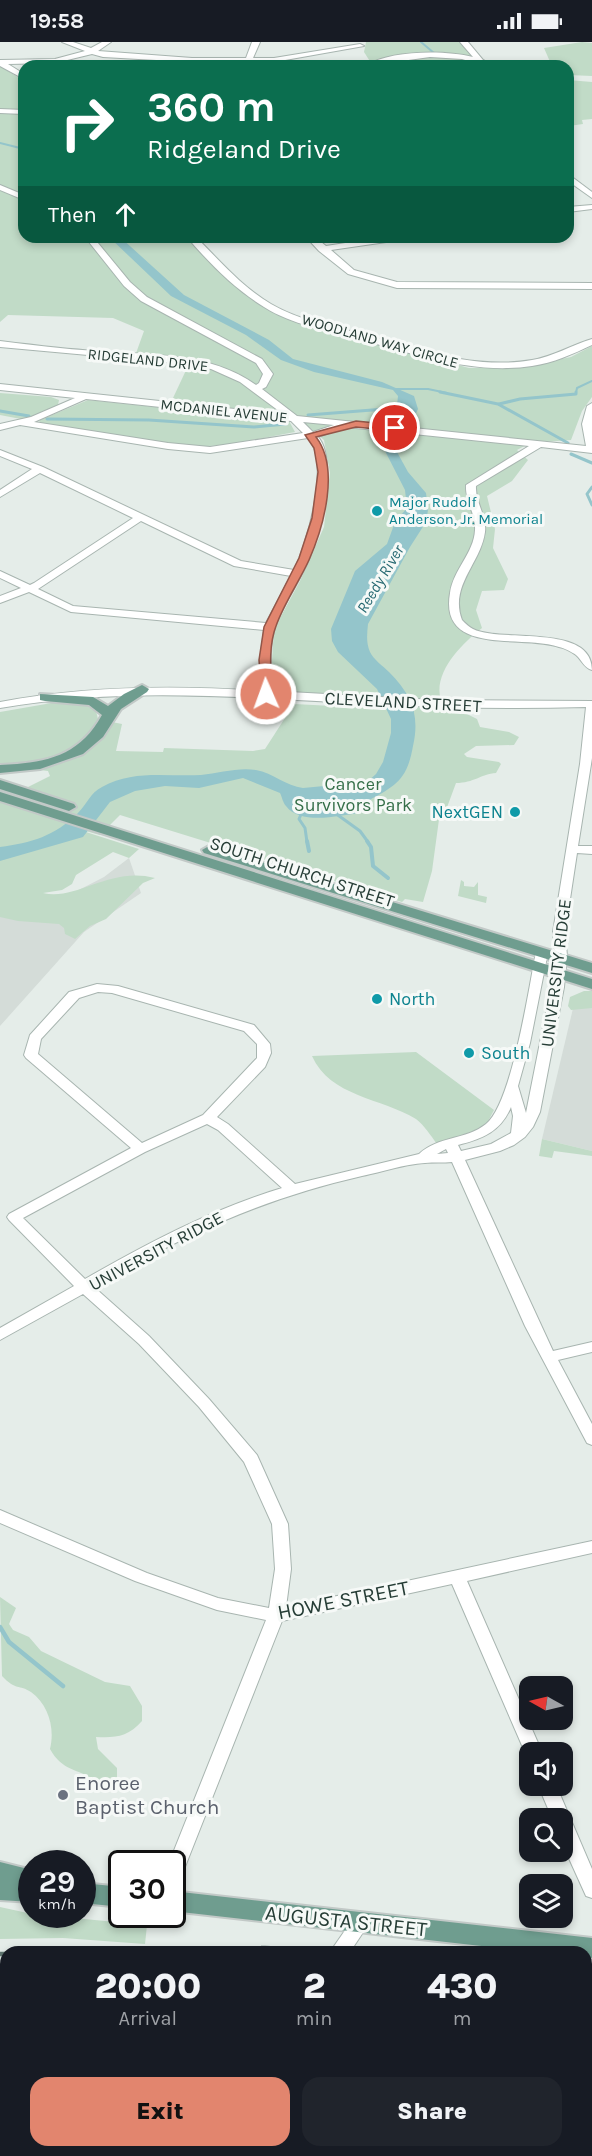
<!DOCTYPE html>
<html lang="en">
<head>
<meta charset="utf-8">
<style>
	:root { --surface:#171b24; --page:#20242c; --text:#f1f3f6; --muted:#9ea1a6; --accent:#e2856e }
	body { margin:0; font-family:Karla,sans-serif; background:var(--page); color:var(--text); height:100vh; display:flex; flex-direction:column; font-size:22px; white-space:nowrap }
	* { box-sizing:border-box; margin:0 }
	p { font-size:20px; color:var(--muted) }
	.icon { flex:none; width:33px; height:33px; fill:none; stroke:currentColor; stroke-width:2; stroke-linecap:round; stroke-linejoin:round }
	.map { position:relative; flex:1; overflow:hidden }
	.drawer { position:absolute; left:0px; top:1904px; width:592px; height:212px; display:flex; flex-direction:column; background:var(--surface); border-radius:18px 18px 0 0; box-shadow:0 3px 9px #0003 }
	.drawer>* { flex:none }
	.banner { position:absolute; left:18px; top:18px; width:556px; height:183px; border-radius:18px; box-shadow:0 3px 9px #0003; background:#0b6e4f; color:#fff; overflow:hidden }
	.needle { width:39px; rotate:278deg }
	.controls { position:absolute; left:519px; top:1634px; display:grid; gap:12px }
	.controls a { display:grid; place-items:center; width:54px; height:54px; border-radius:12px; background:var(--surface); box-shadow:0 3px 9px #0003; font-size:30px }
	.speed { position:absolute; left:18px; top:1808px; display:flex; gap:12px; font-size:30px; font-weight:700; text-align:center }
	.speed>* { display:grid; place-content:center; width:78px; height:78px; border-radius:50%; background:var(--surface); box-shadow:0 3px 9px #0003; line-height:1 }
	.speed small { font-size:15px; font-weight:400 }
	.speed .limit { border:3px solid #111; border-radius:9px; background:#fff; color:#111 }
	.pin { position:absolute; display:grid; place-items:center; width:51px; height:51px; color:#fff; margin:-26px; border:3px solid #fff; border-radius:50%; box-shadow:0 2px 6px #0007 }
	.me { position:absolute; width:66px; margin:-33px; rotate:358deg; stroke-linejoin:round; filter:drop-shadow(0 0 4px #0008) }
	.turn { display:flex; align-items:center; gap:21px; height:126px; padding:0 30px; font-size:27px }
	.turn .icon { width:78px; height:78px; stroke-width:2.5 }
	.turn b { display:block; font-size:42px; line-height:51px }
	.then { display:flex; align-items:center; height:57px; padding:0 30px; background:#0003; gap:12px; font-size:22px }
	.eta { display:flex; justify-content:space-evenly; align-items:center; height:102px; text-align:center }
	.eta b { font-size:36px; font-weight:800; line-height:42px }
	.cta { display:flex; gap:12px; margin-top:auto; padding:12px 30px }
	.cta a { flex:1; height:69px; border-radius:18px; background:var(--accent); color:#111; font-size:24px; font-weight:800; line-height:69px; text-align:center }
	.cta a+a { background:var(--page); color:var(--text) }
	.status { display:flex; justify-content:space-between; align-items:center; height:42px; padding:0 30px; background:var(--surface); direction:ltr }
	.status svg { height:16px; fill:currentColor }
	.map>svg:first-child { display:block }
</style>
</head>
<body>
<div class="status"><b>19:58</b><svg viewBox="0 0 49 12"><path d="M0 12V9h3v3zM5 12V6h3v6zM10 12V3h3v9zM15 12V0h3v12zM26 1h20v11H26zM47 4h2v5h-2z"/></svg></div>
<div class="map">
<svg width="592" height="2114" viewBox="0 0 592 2114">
	<rect width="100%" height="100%" fill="#e5ede9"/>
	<!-- built -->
	<g fill="#d4dcd8">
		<polygon points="129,816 141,851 84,890 0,984 0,867 71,852 104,835"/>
		<polygon points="592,955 592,1109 542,1097 575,958"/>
		<polygon points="587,1974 592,1976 592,2114 208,2114 212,2109 586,2109"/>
	</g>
	<!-- green -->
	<g fill="#c1dbc7">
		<polygon points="366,0 463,0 483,24 373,24 364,10"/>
		<polygon points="582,0 592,1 592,34 569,33 568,24 546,24 551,22 544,6"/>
		<path d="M 0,24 L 24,39 L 24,195 L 187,195 L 264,265 L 308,283 L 469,326 L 518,326 L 571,315 L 592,304 L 592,355 L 582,369 L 571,398 L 530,401 L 517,408 L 528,418 L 512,439 L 487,454 L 495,487 L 493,506 L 508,537 L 504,548 L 482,549 L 476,568 L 482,586 C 459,604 425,638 446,669 L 463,670 L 477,677 L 480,685 L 509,690 L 519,695 L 514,703 L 476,704 L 464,712 L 467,715 L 499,720 L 501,722 L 496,731 C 481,732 474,741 456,741 L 446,768 L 440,770 L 432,829 L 423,860 L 405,857 L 402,860 L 120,773 L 100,793 L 64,783 L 139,807 L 129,816 L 113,810 L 76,833 L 72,842 L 62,848 L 43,851 C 77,859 110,824 155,836 L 143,841 L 106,877 L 90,884 L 75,897 L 65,892 L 64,886 L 59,882 L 18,879 L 0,875 L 0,759 L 50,734 L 48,729 L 40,728 C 74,718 92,710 112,680 L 122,682 L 116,709 L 163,710 L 164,706 L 253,709 L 265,707 L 294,662 L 371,666 L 370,654 L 408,655 L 310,652 L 277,648 L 271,633 L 274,587 L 300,539 L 324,485 L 330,431 L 324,398 L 295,373 L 183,363 L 182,359 L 173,356 L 188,324 L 194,319 L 135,314 L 144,289 L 113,276 L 8,273 L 0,280 Z"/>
		<polygon points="568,38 592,40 592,77 582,78 583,82 569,84"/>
		<polygon points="0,351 51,355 59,358 58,363 26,378 0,373"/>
		<polygon points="88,358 289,379 295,390 226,403 191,405 43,384 39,381 40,378"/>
		<path d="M 63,659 L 82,661 L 96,669 L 98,677 C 85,715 34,721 0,724 L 0,670 Z"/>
		<polygon points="461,838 464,840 464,844 474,845 478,840 478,853 487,855 486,861 458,854"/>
		<polygon points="584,949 592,949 592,966 571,968 568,964 570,955"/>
		<path d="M 416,1010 L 494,1068 L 485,1085 L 437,1102 C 431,1094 424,1083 416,1077 C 382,1056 330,1055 312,1014 Z"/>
		<polygon points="542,1097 592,1109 592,1114 554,1109 552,1116 539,1114"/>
		<path d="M 0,1555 L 16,1566 L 9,1582 L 13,1588 L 29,1595 L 41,1609 L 105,1640 L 130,1644 L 142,1664 L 142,1679 C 128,1695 115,1696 96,1695 L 98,1707 L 117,1726 L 117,1740 L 99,1742 C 80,1725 64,1732 50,1707 C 55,1687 49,1663 31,1650 C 19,1642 16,1649 2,1634 Z"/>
		<polygon points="0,1865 32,1872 147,1883 145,1902 63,1896 0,1897"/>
	</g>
	<!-- water -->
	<path fill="#94c5cb" d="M 109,195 L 120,195 L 184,253 L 269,298 L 293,317 L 382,340 L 414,354 L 418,367 L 397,410 L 408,430 L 426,451 L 428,468 L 426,480 L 410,505 L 368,582 C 367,592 366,601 370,610 C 373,617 383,624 389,630 C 412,653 420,673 413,704 C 407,739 395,744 366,760 L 364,768 L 360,771 C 340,773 301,784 286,764 C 283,761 282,755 280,751 L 243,736 L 199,746 L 165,744 L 135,749 L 110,760 L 83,795 L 0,819 L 0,805 C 31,801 55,794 78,771 C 87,762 90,751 102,745 C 134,727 167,735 201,733 C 219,731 239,725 256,728 C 273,731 286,744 303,746 L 367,740 L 376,732 L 383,720 L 391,691 L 391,677 L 377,647 L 338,610 L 332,599 L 331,587 L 355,529 L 387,502 L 395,480 L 407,466 L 405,448 L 384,407 L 390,405 L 402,366 L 378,367 L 397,363 L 398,354 L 393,348 L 314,330 L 281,318 L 246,293 L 171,254 Z"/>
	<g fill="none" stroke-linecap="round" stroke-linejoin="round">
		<!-- stream-far3 -->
		<g stroke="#94c5cb" stroke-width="2">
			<polyline points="421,0 434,11"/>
			<polyline points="444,19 449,24"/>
			<polyline points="0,101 24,107"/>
			<polyline points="394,347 428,347 447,351"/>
			<polyline points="576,351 577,346 592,339"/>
		</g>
		<!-- stream-far2 -->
		<g stroke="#94c5cb" stroke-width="3">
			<polyline points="440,350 498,362 568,401"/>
			<polyline points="499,362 520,357 576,352 576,350"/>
			<polyline points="0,369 29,374"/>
			<polyline points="308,373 385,367"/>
			<polyline points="47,377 149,378 254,385 286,382"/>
			<polyline points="571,412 592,421"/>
			<polyline points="592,445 587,452 592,463"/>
			<polyline points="302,770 299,777 305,786 307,800"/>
			<polyline points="335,771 360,789 368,800"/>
		</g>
		<!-- stream-far1 -->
		<g stroke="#94c5cb" stroke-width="4">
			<polyline points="307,799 309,809"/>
			<polyline points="367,799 371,805 373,824 388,836"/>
		</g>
		<!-- stream -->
		<polyline stroke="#94c5cb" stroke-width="4.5" points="0,1585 9,1600 63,1644"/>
		<defs>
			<g id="minor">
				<polygon points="62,0 73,0 91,6 102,0 111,0 98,9 192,16 246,16 252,0 260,0 253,16 274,16 360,2 364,4 274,20 251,20 250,24 242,24 244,20 192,20 103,15 92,12 55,21 8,22 24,32 24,37 0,24 0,18 55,17 85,9"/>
				<path d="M 460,0 L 468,0 L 483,18 L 494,24 L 484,24 L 462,17 L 430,15 L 365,24 C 391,8 444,8 473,15 Z"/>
				<polygon points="0,67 24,68 24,72 0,71"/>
				<polygon points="568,132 592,150 592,156 568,139"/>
				<polygon points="0,143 24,153 24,158 0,148"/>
				<polygon points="592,163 592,167 568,170 568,165"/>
				<path d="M 85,195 L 93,195 L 130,240 L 147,255 L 262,317 L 273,332 L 266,345 L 262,347 L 297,374 L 586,404 L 582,382 L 587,364 L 592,361 L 592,411 L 541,405 L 476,444 C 475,460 487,474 485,490 C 481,521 449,544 462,578 C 465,581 469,585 473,587 C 501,601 592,581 592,628 C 584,626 582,618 576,613 C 572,610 564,606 559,605 C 522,592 439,615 450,551 C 453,528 474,511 475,488 C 476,472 465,459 466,443 L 529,404 L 346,385 L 318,395 C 338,417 320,489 310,515 C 301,539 283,561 275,585 C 269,605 271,628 271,649 L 435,658 L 592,659 L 592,716 L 578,804 L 592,804 L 592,812 L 577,811 L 565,890 L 567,914 L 564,945 L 540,1070 L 533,1085 L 525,1095 L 514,1103 L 500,1109 L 465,1118 L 553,1309 L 592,1300 L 592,1310 L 558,1318 L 592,1382 L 592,1403 L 587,1401 L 525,1284 L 452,1120 C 443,1121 434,1120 425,1121 C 404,1122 382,1130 362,1134 C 261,1157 182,1194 94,1245 L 149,1294 L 209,1357 L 257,1413 L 288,1482 L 291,1527 L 286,1565 L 592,1499 L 592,1511 L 467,1539 L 542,1710 L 530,1710 L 530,1716 L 527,1715 L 452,1542 L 282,1579 L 181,1835 L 178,1840 L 172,1843 L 172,1821 L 169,1821 L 266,1578 L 217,1568 L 135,1539 L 0,1481 L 0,1468 L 147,1531 L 218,1556 L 269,1566 L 275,1527 L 272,1482 L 244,1420 L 199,1365 L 139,1302 L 83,1252 L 0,1298 L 0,1286 L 74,1244 L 9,1178 L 7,1175 L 9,1172 L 131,1106 L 26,1016 L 24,1013 L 30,993 L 69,950 L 97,942 L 118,944 L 254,983 L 270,1002 L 271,1011 L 265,1025 L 217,1075 L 228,1082 L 295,1142 L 419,1112 C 438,1094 466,1098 486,1082 C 512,1061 529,945 536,910 L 542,906 L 548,910 L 530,1001 L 518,1044 L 526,1071 L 551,945 L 555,914 L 553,890 L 580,722 L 586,665 C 515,667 444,666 372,662 C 244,656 129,644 0,666 L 0,660 C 87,644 173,643 260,649 L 260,618 L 264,588 L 71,570 L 29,550 L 0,561 L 0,554 L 21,546 L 0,536 L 0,529 L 30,543 L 34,541 L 133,476 L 40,431 L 0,455 L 0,448 L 32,427 L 0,414 L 0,408 L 43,425 L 241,519 L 294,528 C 307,502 331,420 308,396 L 210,411 L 168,407 L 20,383 L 0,388 L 0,382 L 31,375 L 75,356 L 0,348 L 0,342 L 283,372 L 240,340 L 211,327 L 176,321 L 0,305 L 0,299 C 32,303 64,307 96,309 C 149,313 211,310 256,343 L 259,341 L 263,332 L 256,321 L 141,259 L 124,244 ZM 86,357 L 291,379 L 303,391 L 210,405 L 168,401 L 34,380 ZM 303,380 L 334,383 L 313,390 ZM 141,479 L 234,524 L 291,534 L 266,581 L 73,564 L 38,547 ZM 98,950 L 112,951 L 244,989 L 257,1002 L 257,1016 L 203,1073 L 142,1101 L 38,1012 L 41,997 L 79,956 ZM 511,1065 L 513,1074 L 511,1091 L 491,1102 L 461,1109 L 458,1103 C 483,1097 501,1089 511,1065 ZM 207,1082 L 218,1088 L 282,1146 C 212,1167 148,1201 85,1237 L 23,1176 L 145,1110 ZM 446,1107 L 448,1111 L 437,1112 Z"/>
				<path d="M 187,195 L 196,195 C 219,218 242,245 271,262 C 298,278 331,284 362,292 C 417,307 474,328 532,318 C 553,315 571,303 592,297 L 592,303 C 573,312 553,321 532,324 C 473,333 415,312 358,297 C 327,288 292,283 264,265 C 236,248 208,220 187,195 Z"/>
				<polygon points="306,195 315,195 326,204 384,195 404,195 400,198 331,208 354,228 397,240 592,241 592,247 397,246 348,232 319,209"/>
				<polygon points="538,1743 556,1743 592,1827 592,1856 586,1854 562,1801 562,1776 552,1776"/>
				<polygon points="361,1872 367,1874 370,1880 350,1910 330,1910 355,1874"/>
				<polygon points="167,2109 189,2109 187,2114 165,2114"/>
			</g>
			<g id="major">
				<path d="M 142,643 L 149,647 L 147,650 L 121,667 L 103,695 L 83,712 L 40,727 L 0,731 L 0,723 C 45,721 79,715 102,673 L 89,663 L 45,659 L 40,658 L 40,652 L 93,655 L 108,664 L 124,652 Z"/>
				<polygon points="0,738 74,762 76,765 69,769 0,747"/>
				<polygon points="0,750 592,937 592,947 0,759"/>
				<polygon points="209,804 592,921 592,931 204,811 202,808"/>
				<polygon points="0,1820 32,1828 32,1860 0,1858"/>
				<polygon points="82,1841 122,1845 122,1865 82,1861"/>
				<polygon points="172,1849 592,1896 592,1916 586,1915 586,1910 535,1910 172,1869"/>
			</g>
		</defs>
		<!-- minor casing -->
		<use href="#minor" stroke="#a8b5b0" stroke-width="2"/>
		<!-- major casing -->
		<use href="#major" stroke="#c2c9c7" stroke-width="4"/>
		<!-- minor -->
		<use href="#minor" fill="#fff" fill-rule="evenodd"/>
		<!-- major -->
		<use href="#major" fill="#6f9d8f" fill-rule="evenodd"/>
		<!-- rail -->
		<g stroke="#617871" stroke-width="4.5" stroke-dasharray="16 8" stroke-linecap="butt">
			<polyline points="93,1910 265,1906 365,1910"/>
			<polyline points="0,1912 6,1912"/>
			<polyline points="586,1951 592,1953"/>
		</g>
	</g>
	<!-- route -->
	<path fill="#e2856e" stroke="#935648" stroke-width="1.5" d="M 356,379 L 395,383 L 400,386 L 395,389 L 356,385 L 316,395 C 340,426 324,484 309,518 C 299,540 284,561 276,584 C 268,605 271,630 272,652 L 262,655 L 259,618 L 264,585 L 299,516 L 312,476 L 318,430 L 314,406 L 305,393 Z"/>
	<!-- markers -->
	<g fill="#0f9aa8" stroke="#f6f9f7" stroke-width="2">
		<circle cx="377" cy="469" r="6"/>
		<circle cx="515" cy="770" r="6"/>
		<circle cx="377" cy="957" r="6"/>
		<circle cx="469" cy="1011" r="6"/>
	</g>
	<circle fill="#6b7280" stroke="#f6f9f7" stroke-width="2" cx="63" cy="1753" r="6"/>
	<g text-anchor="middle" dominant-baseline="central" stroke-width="6" stroke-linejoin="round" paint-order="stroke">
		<!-- far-street labels -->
		<g font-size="15" fill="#263d36" stroke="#f6f9f7">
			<text transform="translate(380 299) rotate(16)">WOODLAND WAY CIRCLE</text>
			<text transform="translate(148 318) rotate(6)">RIDGELAND DRIVE</text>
			<text transform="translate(224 369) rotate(6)">MCDANIEL AVENUE</text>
		</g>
		<!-- far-culture labels -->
		<g font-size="15" fill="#0d838f" stroke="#f6f9f7" text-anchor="start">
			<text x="389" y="460">Major Rudolf<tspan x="389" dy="17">Anderson, Jr. Memorial</tspan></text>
		</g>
		<!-- far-water labels -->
		<g font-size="16" font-style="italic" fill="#276972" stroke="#f6f9f7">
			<text transform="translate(380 537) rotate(-59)">Reedy River</text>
		</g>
		<!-- street labels -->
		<g font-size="18" fill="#263d36" stroke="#f6f9f7">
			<text transform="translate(403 660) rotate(3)">CLEVELAND STREET</text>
			<text transform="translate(302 830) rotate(18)">SOUTH CHURCH STREET</text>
			<text transform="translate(556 931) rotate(-83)">UNIVERSITY RIDGE</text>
			<text transform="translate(156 1209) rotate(-28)">UNIVERSITY RIDGE</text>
		</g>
		<!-- park labels -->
		<g font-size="18" fill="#356f49" stroke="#f6f9f7">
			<text x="353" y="742">Cancer<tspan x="353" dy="21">Survivors Park</tspan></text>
		</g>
		<!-- culture labels -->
		<g font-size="18" fill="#0d838f" stroke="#f6f9f7" text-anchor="start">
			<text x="503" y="770" text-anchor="end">NextGEN</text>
			<text x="389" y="957">North</text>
			<text x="481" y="1011">South</text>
		</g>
		<!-- near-street labels -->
		<g font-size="21" fill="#263d36" stroke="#f6f9f7">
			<text transform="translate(343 1558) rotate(-11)">HOWE STREET</text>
			<text transform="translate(346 1879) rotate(6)">AUGUSTA STREET</text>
		</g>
		<!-- near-worship labels -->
		<g font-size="21" fill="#5b616d" stroke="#f6f9f7" text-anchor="start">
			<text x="75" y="1741">Enoree<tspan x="75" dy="24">Baptist Church</tspan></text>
		</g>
	</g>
</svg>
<div class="controls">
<a><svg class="needle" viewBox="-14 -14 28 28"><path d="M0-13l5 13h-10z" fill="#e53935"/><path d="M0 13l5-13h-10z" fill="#9ea1a6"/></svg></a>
<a><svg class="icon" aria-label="sound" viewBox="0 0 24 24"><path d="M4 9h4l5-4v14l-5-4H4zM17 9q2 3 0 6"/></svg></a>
<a><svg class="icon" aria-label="search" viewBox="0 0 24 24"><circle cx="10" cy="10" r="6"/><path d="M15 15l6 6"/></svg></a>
<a><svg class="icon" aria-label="layers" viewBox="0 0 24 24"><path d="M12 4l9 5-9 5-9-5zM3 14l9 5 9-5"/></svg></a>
</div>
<div class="speed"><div>29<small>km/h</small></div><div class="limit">30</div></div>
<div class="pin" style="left:395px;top:386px;background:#d93025"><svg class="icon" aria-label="arrive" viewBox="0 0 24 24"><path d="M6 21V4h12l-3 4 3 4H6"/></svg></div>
<svg class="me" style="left:266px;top:652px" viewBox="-20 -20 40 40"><circle r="17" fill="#e2856e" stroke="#fff" stroke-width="3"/><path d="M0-11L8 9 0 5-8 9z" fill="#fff"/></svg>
<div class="banner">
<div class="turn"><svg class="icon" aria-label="right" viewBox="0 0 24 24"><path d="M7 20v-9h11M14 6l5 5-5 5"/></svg><div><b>360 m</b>Ridgeland Drive</div></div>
<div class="then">Then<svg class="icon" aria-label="ahead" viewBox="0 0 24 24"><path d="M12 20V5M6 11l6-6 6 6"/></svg></div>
</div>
<section class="drawer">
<div class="eta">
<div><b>20:00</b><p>Arrival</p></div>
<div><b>2</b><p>min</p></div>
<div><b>430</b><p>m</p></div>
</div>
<div class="cta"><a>Exit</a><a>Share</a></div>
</section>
</div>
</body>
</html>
